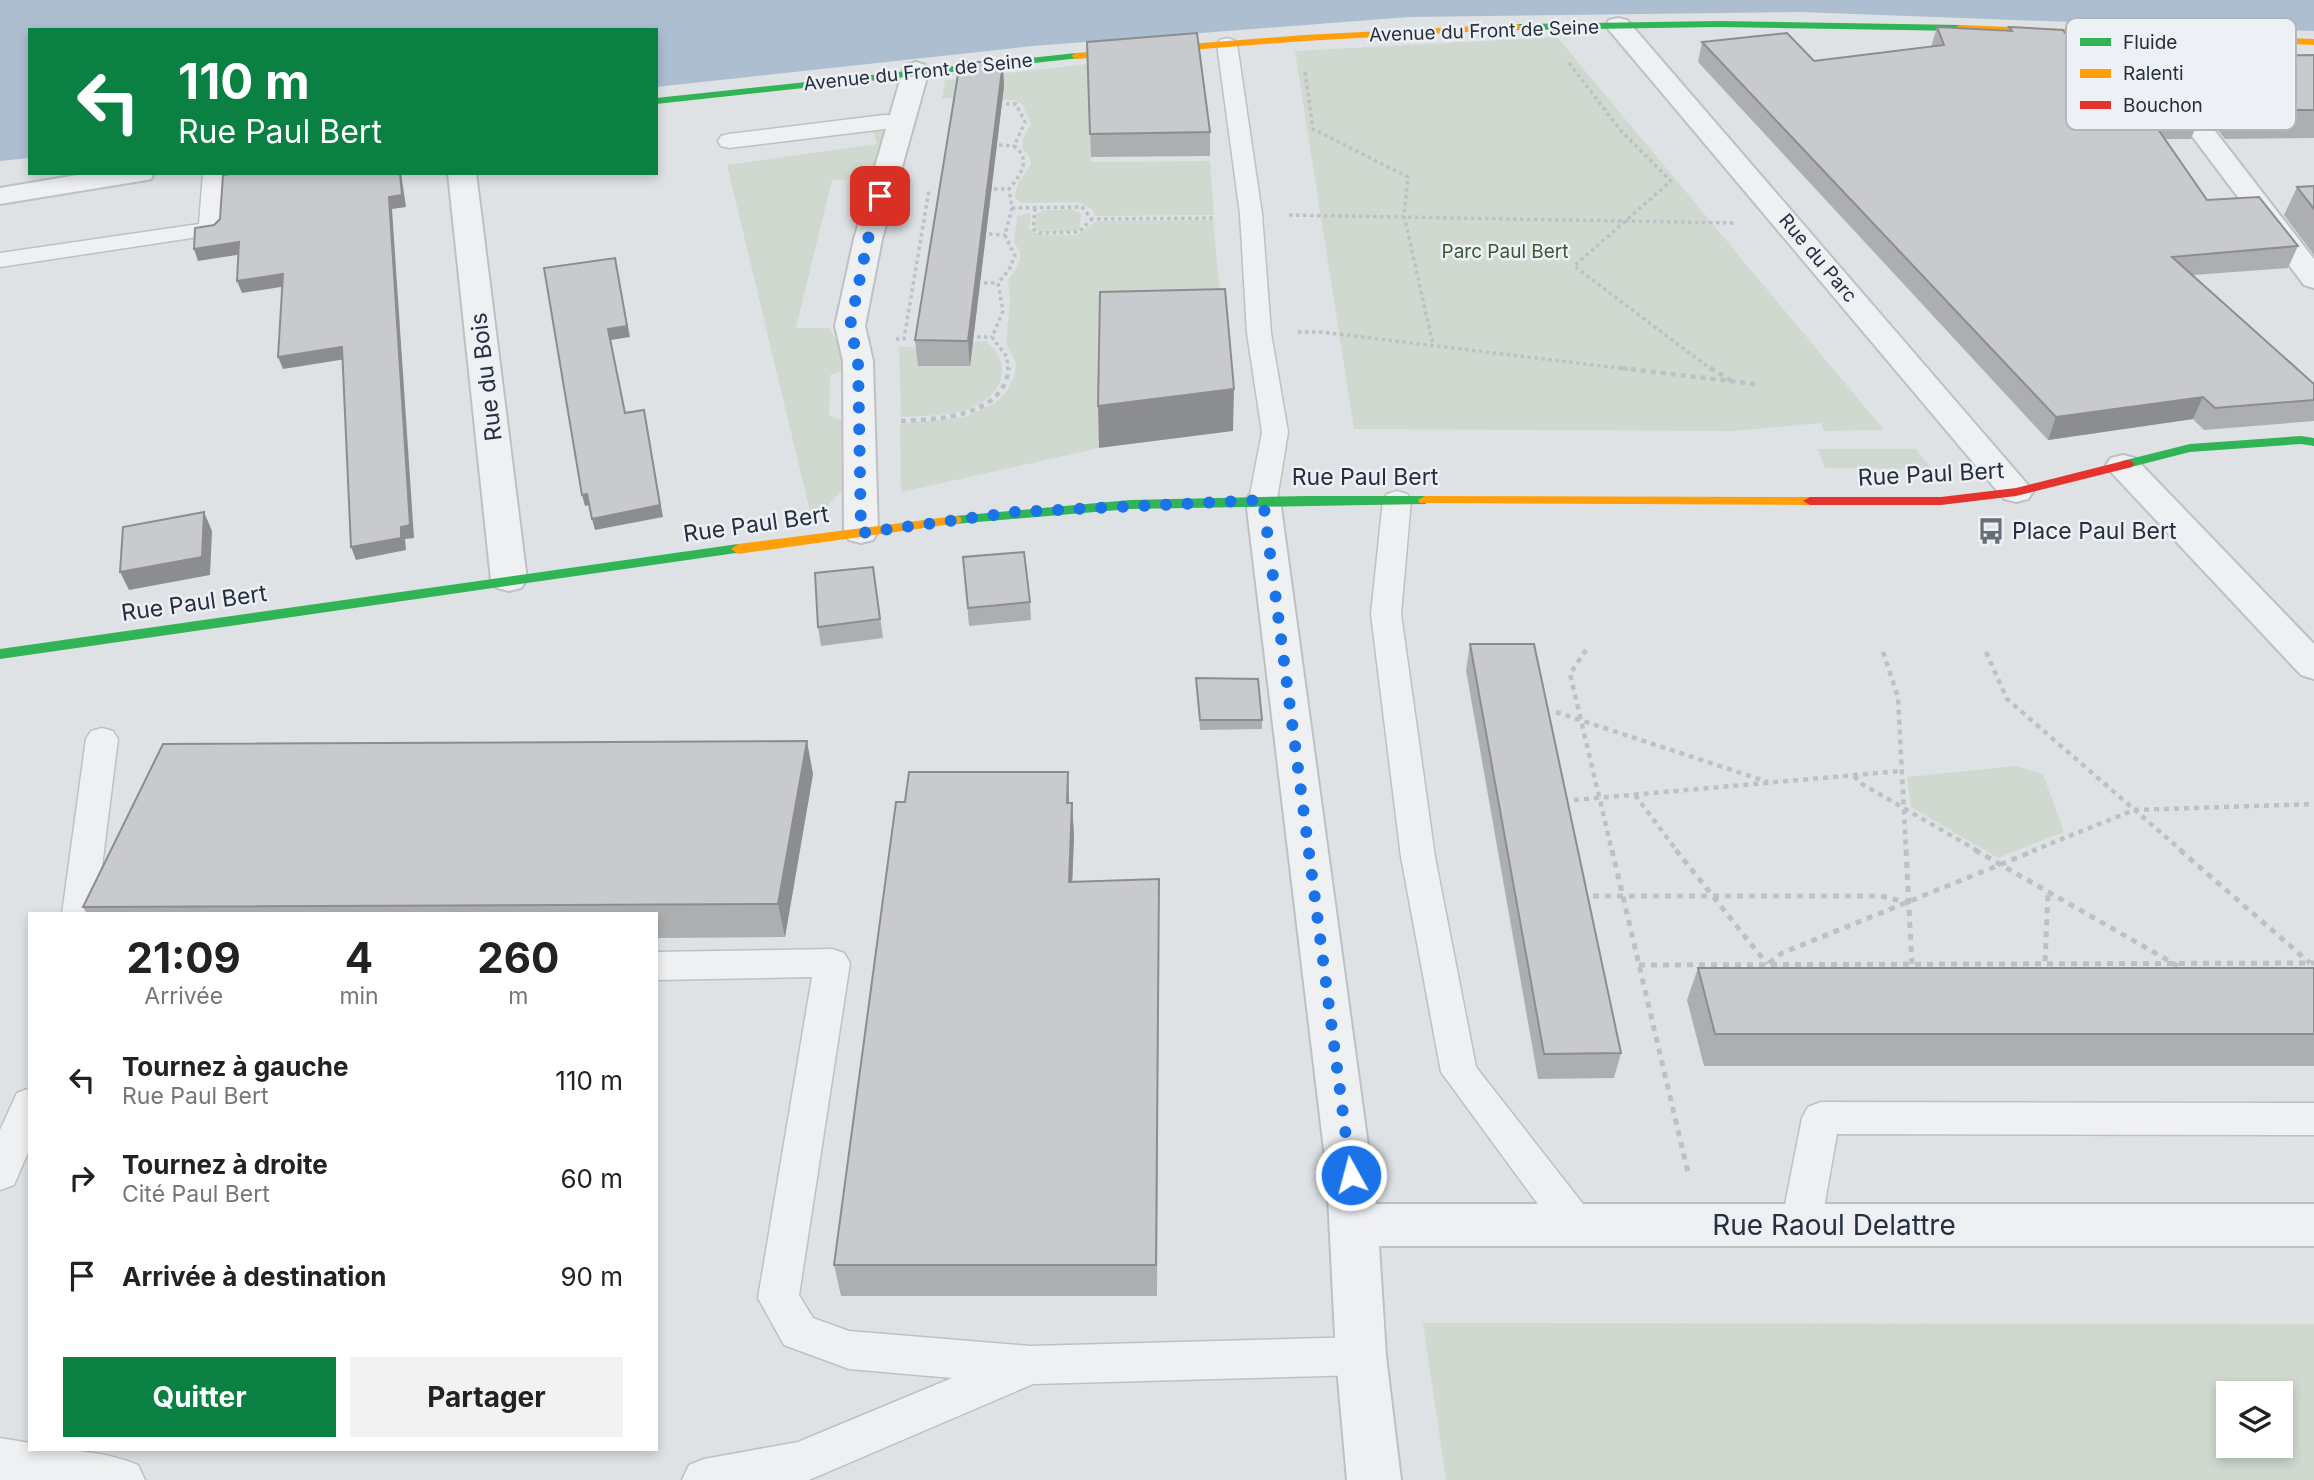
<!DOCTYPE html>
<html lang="fr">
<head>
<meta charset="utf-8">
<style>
	:root { --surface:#fff; --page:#f2f2f2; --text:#222; --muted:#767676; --accent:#0b8043 }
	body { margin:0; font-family:Inter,sans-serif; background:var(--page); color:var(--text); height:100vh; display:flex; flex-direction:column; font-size:26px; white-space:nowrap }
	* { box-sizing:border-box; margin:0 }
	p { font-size:23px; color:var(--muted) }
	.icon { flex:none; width:38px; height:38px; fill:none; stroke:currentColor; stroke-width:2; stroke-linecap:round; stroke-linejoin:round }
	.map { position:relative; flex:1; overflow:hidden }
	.side { position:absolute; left:28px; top:912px; width:630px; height:539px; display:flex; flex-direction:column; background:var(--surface); border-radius:0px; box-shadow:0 4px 10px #0003 }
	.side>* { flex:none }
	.banner { position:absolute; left:28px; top:28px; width:630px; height:147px; border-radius:0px; box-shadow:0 4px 10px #0003; background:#0b8043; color:#fff; overflow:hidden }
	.fabs { position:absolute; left:2216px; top:1381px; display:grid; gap:14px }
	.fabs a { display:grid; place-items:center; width:77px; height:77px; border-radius:0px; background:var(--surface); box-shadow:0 4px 10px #0003; font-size:35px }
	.pin { position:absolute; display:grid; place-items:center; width:60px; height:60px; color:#fff; margin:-30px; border-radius:14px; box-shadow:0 4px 10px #0006 }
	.me { position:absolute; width:77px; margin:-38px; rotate:353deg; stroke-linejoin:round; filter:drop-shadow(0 0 5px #0008) }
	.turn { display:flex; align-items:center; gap:24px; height:147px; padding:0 35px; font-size:32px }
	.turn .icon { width:91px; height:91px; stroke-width:2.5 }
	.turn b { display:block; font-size:49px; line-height:60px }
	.eta { display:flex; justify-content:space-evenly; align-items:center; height:119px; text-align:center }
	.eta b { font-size:42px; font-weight:700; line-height:49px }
	.primary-button { display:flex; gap:14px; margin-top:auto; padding:14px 35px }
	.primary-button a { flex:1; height:80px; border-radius:0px; background:var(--accent); color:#fff; font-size:28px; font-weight:700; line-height:80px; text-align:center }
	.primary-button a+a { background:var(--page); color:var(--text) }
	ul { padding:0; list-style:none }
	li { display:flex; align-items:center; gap:21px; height:98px; padding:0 35px }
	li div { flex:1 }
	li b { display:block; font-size:26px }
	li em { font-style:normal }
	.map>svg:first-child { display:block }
</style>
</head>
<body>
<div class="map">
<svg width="2314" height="1480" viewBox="0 0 2314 1480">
	<rect width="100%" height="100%" fill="#dfe2e5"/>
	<!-- green -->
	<g fill="#d0d9d0" fill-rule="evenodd">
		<polygon points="1557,37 1884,430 1824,431 1821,423 1733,431 1354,429 1295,51"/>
		<polygon points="1088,64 1091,162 1210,161 1214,215 1095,216 1093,210 1078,202 1021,203 1014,197 1018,184 1031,164 1030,157 1022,148 1023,138 1031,124 1022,104 1014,100 942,98 945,80"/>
		<polygon points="884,129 890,132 881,168 863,165 848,180 832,180 796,328 829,328 847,357 846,370 830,375 829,416 845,421 844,487 820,515 811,516 727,165 877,144 873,131"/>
		<polygon points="1071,209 1081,214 1080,228 1076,231 1040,232 1035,228 1036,214 1044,210"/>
		<path d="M 1031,213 L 1029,228 L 1032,231 L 1042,235 L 1077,235 L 1097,221 L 1213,220 L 1220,293 L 1101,333 L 1099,448 L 901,492 L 900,424 L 965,417 L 995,403 L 1006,392 L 1014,377 L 1016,363 L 1006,344 L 1010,301 L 1008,280 C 1017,267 1027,257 1014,243 L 1017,216 Z"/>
		<path d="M 986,341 C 1017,367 1000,399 966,410 C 945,416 922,416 901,417 L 899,347 L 921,347 L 918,366 L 973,342 Z"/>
		<polygon points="1818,449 1916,449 1932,469 1825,468"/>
		<polygon points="2015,766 2043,774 2064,832 1998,858 1911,807 1907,777"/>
		<path d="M 1423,1323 L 2314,1324 L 2314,1480 L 1446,1480 ZM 2228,1393 L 2280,1393 L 2280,1446 L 2228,1446 Z"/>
	</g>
	<!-- water -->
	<polygon fill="#adbed1" points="0,0 2314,0 2314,31 1801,12 1409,17 1033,46 656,87 656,30 30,30 30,158 0,161"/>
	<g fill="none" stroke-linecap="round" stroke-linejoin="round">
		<defs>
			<g id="lane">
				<polygon points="1227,38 1234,40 1237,44 1262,214 1271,333 1288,432 1277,500 1273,506 1263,509 1253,506 1249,500 1262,432 1247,333 1240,214 1217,44 1220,40"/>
				<polygon points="884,115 909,116 912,121 909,126 901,127 729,148 721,146 718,141 721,136 729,134"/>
				<polygon points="203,173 225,173 222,229 218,234 0,267 0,253 199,224"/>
				<polygon points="1397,491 1407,494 1411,500 1401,614 1435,857 1476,1067 1590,1213 1596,1225 1590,1237 1576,1242 1562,1237 1441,1072 1401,857 1371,614 1383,500 1387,494"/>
				<polygon points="102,728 113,731 118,739 96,914 62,914 86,739 91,731"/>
				<polygon points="832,949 844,953 850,963 799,1295 813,1318 849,1331 1031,1346 1361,1337 1376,1342 1382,1356 1376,1370 1361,1375 1033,1384 809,1480 682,1480 689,1465 704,1459 798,1442 952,1378 849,1369 784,1345 758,1298 812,977 656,980 656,952"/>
				<polygon points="30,1088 30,1148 14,1185 0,1190 0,1130 17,1093"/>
				<polygon points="1821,1102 2314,1103 2314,1135 1837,1134 1821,1225 1815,1237 1801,1242 1787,1237 1781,1225 1802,1118 1808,1107"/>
				<path d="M 0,1438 L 30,1443 L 30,1449 C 66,1449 104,1451 138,1465 L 145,1480 L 0,1480 Z"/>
			</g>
			<g id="street">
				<polygon points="1618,18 1627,20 2028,485 2033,492 2028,499 2016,502 2004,499 1609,30 1606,25 1609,20"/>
				<polygon points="916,62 925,65 929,70 882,239 865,326 873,361 878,532 873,540 861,543 849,540 844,532 843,361 835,326 854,239 903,70 907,65"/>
				<polygon points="2165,75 2174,78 2314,259 2314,288 2304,285 2156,88 2152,83 2156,78"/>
				<polygon points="89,173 154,173 151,179 141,181 0,204 0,188"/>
				<polygon points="448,173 476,173 527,580 521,588 509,591 497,588 491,580"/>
				<polygon points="2123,455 2135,458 2314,644 2314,679 2301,675 2111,472 2106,465 2111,458"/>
				<polygon points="1263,490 1275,493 1280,500 1376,1204 2314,1204 2314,1246 1379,1246 1386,1356 1401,1480 1347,1480 1336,1356 1327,1175 1246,500 1251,493"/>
			</g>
		</defs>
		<!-- lane casing -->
		<use href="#lane" stroke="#bec0c3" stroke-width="3"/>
		<!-- street casing -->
		<use href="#street" stroke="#bec0c3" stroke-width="4"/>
		<!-- path-far2 -->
		<g stroke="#bfc0c5" stroke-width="3.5" stroke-dasharray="3.5 3.5" stroke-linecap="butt">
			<polyline points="1569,63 1621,131 1671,181 1574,266 1712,370"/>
			<polyline points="1305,72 1313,129 1408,177 1404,215 1433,345"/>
			<path d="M 1006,104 L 1016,104 L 1025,122 L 1014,146 C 1032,159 1021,175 1009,189 L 1012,208 L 1082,207 L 1092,219 L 1214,218"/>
			<polyline points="999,145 1014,146"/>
			<polyline points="994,189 1009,189"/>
			<polyline points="1035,208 1033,229 1039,233 1079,232 1092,219"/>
			<polyline points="1289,215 1735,223"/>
			<polyline points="989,234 1005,235"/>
			<polyline points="984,283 998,283"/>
			<polyline points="1298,332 1321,332 1635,370"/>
			<polyline points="977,337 992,337"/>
			<polyline points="896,339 904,339 929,190"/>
			<polyline points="1008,370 1007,357 992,337 1003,311 998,283 1009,270 1015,256 1005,235 1012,208"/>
		</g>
		<!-- path-far1 -->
		<g stroke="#bfc0c5" stroke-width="4.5" stroke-dasharray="5 5" stroke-linecap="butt">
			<polyline points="1621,368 1755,384"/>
			<polyline points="1710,368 1732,381"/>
			<path d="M 901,421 C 940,419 1003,417 1009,368"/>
			<polyline points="1586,650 1570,674 1612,851"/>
			<polyline points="1883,652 1898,697 1906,851"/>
			<polyline points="1986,652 2007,699 2182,851"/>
			<polyline points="1556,712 1768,782"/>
			<polyline points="1854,776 1862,784 1978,851"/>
			<polyline points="1635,795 1677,851"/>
			<polyline points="1574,800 1901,771"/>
			<polyline points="2032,851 2134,810 2314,804"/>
		</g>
		<!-- path -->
		<g stroke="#bfc0c5" stroke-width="5" stroke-dasharray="6 6" stroke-linecap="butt">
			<polyline points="1612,850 1689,1177"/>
			<polyline points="1676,850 1767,964"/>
			<polyline points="1906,850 1912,964"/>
			<polyline points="1975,850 2185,970"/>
			<polyline points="2180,850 2310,963"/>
			<polyline points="1593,896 1881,896 1909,903"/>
			<polyline points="1769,963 1782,953 2036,850"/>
			<polyline points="1639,965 2314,963"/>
			<polyline points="2047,973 2045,963 2048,892"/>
		</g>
		<!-- lane -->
		<use href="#lane" fill="#eff0f2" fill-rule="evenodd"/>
		<!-- street -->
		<use href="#street" fill="#eff0f2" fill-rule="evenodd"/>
		<!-- fast -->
		<g fill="#30b455" fill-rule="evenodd">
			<polygon points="1719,21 1961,25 1966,28 1961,31 1719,27 1518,30 1513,27 1518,24"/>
			<polygon points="1076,53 1080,54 1080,58 656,104 656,98"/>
			<polygon points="2301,436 2314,438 2314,446 2301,444 2190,452 2127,468 2120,464 2122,461 2190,444"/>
			<polygon points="1307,496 1425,496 1432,500 1425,504 1130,509 955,524 948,520 955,516 1130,500"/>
			<polygon points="738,544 743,546 745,549 743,552 0,659 0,649"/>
		</g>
		<!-- slow -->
		<g fill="#ff9f0a" fill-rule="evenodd">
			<polygon points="1518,24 1523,27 1522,29 1304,41 1076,59 1071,56 1076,53 1304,35"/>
			<polygon points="1961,25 2314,39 2314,45 1957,30 1957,26"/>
			<polygon points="1425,496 1810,497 1817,501 1810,505 1420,503 1418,500"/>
			<polygon points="955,516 960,517 962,520 960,523 738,554 731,549 738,544"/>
		</g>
		<!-- jam -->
		<polygon fill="#e5322d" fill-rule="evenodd" points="2127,460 2132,461 2134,464 2132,467 2016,496 1941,505 1810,505 1803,501 1810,497 1941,497 2016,488"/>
	</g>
	<!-- wall -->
	<g fill="#acaeb0">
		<polygon points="1937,27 2008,31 2009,27 2065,33 2199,118 2191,139 2165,139 2207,200 2298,246 2288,268 2193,275 2314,384 2314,421 2204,430 2193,419 2048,440 1698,62 1702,42 1814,61 1931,47"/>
		<polygon points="1087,42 1210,132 1210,156 1091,157"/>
		<polygon points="2187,49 2262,56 2314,55 2314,138 2225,139 2177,76"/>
		<polygon points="1004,86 970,366 918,366 915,340"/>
		<polygon points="2314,186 2314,255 2284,215 2297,187"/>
		<polygon points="963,557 1030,602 1031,620 969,626"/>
		<polygon points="873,567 883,638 821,646 818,627"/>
		<polygon points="1470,644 1621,1053 1614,1078 1538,1079 1466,670"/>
		<polygon points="1196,678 1262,720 1262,729 1200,730"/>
		<polygon points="1068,772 1069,803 1072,803 1074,836 1072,882 1159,879 1157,1296 841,1296 834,1265 905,802"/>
		<polygon points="813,774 785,937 656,938 656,914 87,914 83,907"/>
		<polygon points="1698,968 2314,968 2314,1066 1704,1066 1687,1000"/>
	</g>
	<!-- shaded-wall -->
	<g fill="#8c8d90">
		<polygon points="1003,62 1004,86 970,366 968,341"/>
		<polygon points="400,173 401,173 406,207 392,209 414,538 405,539 406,550 356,560 351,547 389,197"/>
		<polygon points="239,242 243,254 198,261 194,249"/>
		<polygon points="617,269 630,337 611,340 608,329"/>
		<polygon points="283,274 287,286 242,293 237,281"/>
		<polygon points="342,347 346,359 283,369 278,357"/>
		<polygon points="1234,389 1233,431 1099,448 1098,406"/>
		<polygon points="2203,397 2193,419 2048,440 2056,417"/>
		<polygon points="644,410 663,517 595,530 592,519"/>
		<polygon points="587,494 590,505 585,506 582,495"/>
		<polygon points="204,512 212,531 210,575 129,590 120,572"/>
		<polygon points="807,741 813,774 785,937 778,904"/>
		<polygon points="1068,772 1069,805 1067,803"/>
		<polygon points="1072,803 1074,836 1071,915 1069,882"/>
	</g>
	<!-- building -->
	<g fill="#c8cacd" stroke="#8c8d90" stroke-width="2">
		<polygon points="1937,27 2012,31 2009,27 2011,27 2063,30 2065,33 2132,33 2199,118 2151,119 2207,200 2259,197 2298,246 2172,257 2314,384 2314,400 2215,408 2203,397 2056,417 1702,42 1787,33 1814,61 1944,45"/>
		<polygon points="1197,33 1210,132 1090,134 1087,42"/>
		<polygon points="2187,49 2256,50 2262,56 2314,55 2314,110 2236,110"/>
		<polygon points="960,62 1003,62 968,341 915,340"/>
		<polygon points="238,173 400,173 402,195 389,197 410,525 401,527 401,538 351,547 342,347 278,357 283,274 237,281 239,242 194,249 195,228 214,225 220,219 223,175"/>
		<polygon points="2314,186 2314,209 2297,187"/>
		<polygon points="615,258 627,326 608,329 625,413 644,410 660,505 592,519 587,494 582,495 544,268"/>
		<polygon points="1225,289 1234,389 1098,406 1100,292"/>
		<polygon points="204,512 202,557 120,572 123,527"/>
		<polygon points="1024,552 1030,602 968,608 963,557"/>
		<polygon points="873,567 880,619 818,627 815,573"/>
		<polygon points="1470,644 1534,644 1621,1053 1544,1054"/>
		<polygon points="1196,678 1258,679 1262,720 1200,720"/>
		<polygon points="807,741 778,904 83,907 163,744"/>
		<polygon points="909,772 1068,772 1067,803 1072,803 1069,882 1159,879 1156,1265 834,1265 896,802 905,802"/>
		<polygon points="1698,968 2314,968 2314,1034 1715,1034"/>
	</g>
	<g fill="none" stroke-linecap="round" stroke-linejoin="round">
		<!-- route -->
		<polyline stroke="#1a73e8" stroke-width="12" stroke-dasharray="0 21.6" points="880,196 868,239 850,326 858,360 861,533 1015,512 1263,500 1351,1175"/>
	</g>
	<!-- icons -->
	<defs>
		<symbol id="bus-bare" viewBox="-9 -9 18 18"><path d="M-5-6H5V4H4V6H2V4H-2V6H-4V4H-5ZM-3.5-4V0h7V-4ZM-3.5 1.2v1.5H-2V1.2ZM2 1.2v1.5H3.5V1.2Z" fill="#676e78" stroke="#edf0f5" stroke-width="2.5" paint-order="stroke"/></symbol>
	</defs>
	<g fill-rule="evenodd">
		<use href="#bus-bare" x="1972" y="512" width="38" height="38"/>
	</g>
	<g text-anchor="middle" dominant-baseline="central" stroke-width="5" stroke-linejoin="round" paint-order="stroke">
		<!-- far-street labels -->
		<g font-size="19" fill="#272f3e" stroke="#edf0f5">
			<text transform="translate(1484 31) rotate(-2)">Avenue du Front de Seine</text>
			<text transform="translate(918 72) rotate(-6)">Avenue du Front de Seine</text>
			<text transform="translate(1818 258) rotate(50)">Rue du Parc</text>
		</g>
		<!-- far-park labels -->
		<g font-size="19" fill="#3b5a34" stroke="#edf0f5">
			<text x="1505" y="251">Parc Paul Bert</text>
		</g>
		<!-- street labels -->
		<g font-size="23" fill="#272f3e" stroke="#edf0f5">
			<text transform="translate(486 377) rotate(-97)">Rue du Bois</text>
			<text transform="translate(1931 474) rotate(-3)">Rue Paul Bert</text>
			<text x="1365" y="477">Rue Paul Bert</text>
			<text transform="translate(756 524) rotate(-8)">Rue Paul Bert</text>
			<text transform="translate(194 603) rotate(-8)">Rue Paul Bert</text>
		</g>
		<!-- poi labels -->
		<g font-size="23" fill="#272f3e" stroke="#edf0f5" text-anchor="start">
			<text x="2012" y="531">Place Paul Bert</text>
		</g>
		<!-- near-street labels -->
		<g font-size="28" fill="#272f3e" stroke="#edf0f5">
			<text x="1834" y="1225">Rue Raoul Delattre</text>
		</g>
	</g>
	<!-- legend -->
	<rect x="2066" y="18" width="230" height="112" rx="10" fill="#edf0f5" stroke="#b2b6be" stroke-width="2"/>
	<rect x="2080" y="38" width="31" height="8" fill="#30b455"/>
	<rect x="2080" y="69" width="31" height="9" fill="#ff9f0a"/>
	<rect x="2080" y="101" width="31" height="8" fill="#e5322d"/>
	<g font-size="19" fill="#272f3e">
		<text x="2123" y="49">Fluide</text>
		<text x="2123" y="80">Ralenti</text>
		<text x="2123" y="112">Bouchon</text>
	</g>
</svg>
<div class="fabs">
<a><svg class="icon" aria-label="layers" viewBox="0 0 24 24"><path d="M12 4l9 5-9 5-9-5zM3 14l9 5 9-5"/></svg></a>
</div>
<div class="pin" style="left:880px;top:196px;background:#d93025"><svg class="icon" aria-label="arrive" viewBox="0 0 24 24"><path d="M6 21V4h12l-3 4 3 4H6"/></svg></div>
<svg class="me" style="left:1351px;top:1175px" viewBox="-20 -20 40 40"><circle r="17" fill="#1a73e8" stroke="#fff" stroke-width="3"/><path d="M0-11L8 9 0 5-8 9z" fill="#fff"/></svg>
<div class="banner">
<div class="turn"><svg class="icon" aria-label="left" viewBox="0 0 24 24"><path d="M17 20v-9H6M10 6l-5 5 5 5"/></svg><div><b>110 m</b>Rue Paul Bert</div></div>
</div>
<section class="side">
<div class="eta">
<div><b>21:09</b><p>Arrivée</p></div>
<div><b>4</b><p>min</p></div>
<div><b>260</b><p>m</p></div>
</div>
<ul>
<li><svg class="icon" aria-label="left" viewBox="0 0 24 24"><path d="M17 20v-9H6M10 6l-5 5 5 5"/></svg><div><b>Tournez à gauche</b><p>Rue Paul Bert</p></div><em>110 m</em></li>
<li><svg class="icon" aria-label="right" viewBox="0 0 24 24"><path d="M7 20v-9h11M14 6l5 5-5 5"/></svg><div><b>Tournez à droite</b><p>Cité Paul Bert</p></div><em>60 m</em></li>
<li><svg class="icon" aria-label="arrive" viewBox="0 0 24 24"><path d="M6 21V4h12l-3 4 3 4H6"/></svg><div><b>Arrivée à destination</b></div><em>90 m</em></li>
</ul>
<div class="primary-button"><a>Quitter</a><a>Partager</a></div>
</section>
</div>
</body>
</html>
